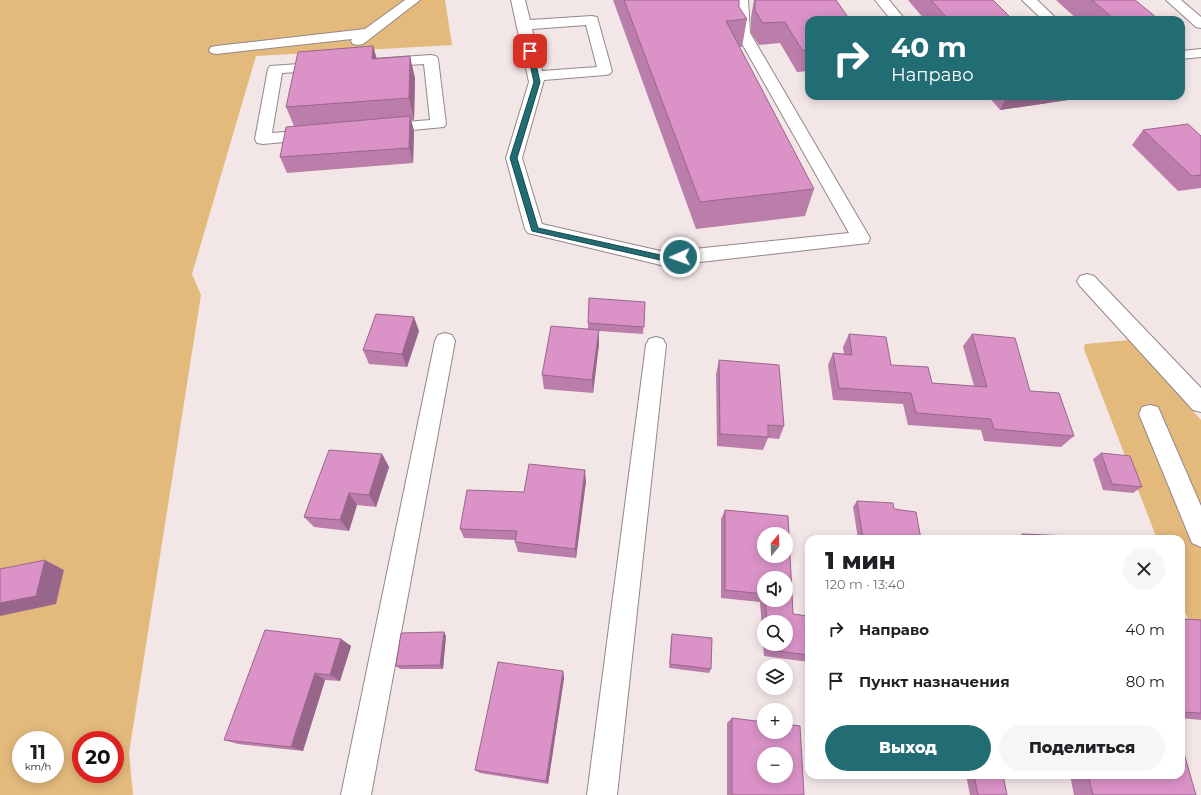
<!DOCTYPE html>
<html lang="ru">
<head>
<meta charset="utf-8">
<style>
	:root { --surface:#fff; --page:#f6f6f6; --text:#202124; --muted:#757577; --accent:#226d73 }
	body { margin:0; font-family:Montserrat,sans-serif; background:var(--page); color:var(--text); height:100vh; display:flex; flex-direction:column; font-size:15px; white-space:nowrap }
	* { box-sizing:border-box; margin:0 }
	p { font-size:13px; color:var(--muted) }
	.icon { flex:none; width:22px; height:22px; fill:none; stroke:currentColor; stroke-width:2; stroke-linecap:round; stroke-linejoin:round }
	.map { position:relative; flex:1; overflow:hidden }
	.panel { position:absolute; left:805px; top:535px; width:380px; height:244px; display:flex; flex-direction:column; background:var(--surface); border-radius:12px; box-shadow:0 2px 10px #0003 }
	.panel>* { flex:none }
	.hud { position:absolute; left:805px; top:16px; width:380px; height:84px; border-radius:12px; box-shadow:0 2px 10px #0003; background:#226d73; color:#fff; overflow:hidden }
	.needle { width:26px; rotate:19deg }
	.buttons { position:absolute; left:757px; top:527px; display:grid; gap:8px }
	.buttons a { display:grid; place-items:center; width:36px; height:36px; border-radius:50%; background:var(--surface); box-shadow:0 2px 10px #0003; font-size:20px }
	.speed { position:absolute; left:12px; top:731px; display:flex; gap:8px; font-size:20px; font-weight:700; text-align:center }
	.speed>* { display:grid; place-content:center; width:52px; height:52px; border-radius:50%; background:var(--surface); box-shadow:0 2px 10px #0003; line-height:1 }
	.speed small { font-size:10px; font-weight:400 }
	.speed .limit { border:6px solid #d22; background:#fff; color:#111 }
	.pin { position:absolute; display:grid; place-items:center; width:34px; height:34px; color:#fff; margin:-17px; border-radius:8px; box-shadow:0 2px 6px #0006 }
	.me { position:absolute; width:44px; margin:-22px; rotate:268deg; stroke-linejoin:round; filter:drop-shadow(0 0 3px #0008) }
	.turn { display:flex; align-items:center; gap:14px; height:84px; padding:0 20px; font-size:18px }
	.turn .icon { width:52px; height:52px; stroke-width:2.5 }
	.turn b { display:block; font-size:28px; line-height:34px }
	.round { display:grid; place-items:center; flex:none; width:42px; height:42px; border-radius:21px; background:var(--page) }
	.head { display:flex; align-items:center; justify-content:space-between; height:68px; padding:0 20px }
	h1 { font-size:24px; font-weight:800; line-height:30px }
	.button { display:flex; gap:8px; margin-top:auto; padding:8px 20px }
	.button a { flex:1; height:46px; border-radius:24px; background:var(--accent); color:#fff; font-size:16px; font-weight:800; line-height:46px; text-align:center }
	.button a+a { background:var(--page); color:var(--text) }
	ul { padding:0; list-style:none }
	li { display:flex; align-items:center; gap:12px; height:52px; padding:0 20px }
	li div { flex:1 }
	li b { display:block; font-size:15px }
	li em { font-style:normal }
	.map>svg:first-child { display:block }
</style>
</head>
<body>
<div class="map">
<svg width="1201" height="795" viewBox="0 0 1201 795">
	<rect width="100%" height="100%" fill="#f3e6e7"/>
	<!-- green -->
	<g fill="#e3b97c" fill-rule="evenodd">
		<path d="M 0,0 L 445,0 L 452,45 L 256,56 L 192,274 L 201,295 L 129,753 L 133,795 L 0,795 ZM 21,740 L 55,740 L 55,774 L 21,774 ZM 81,740 L 115,740 L 115,774 L 81,774 Z"/>
		<polygon points="1130,340 1201,420 1201,654 1181,601 1181,539 1157,539 1084,349 1085,344"/>
	</g>
	<g fill="none" stroke-linecap="round" stroke-linejoin="round">
		<defs>
			<g id="minor">
				<polygon points="405,0 420,0 363,44 358,45 353,44 351,41 352,39 216,54 211,53 209,50 211,47 216,46 365,29"/>
				<path d="M 511,0 L 525,0 L 530,20 L 592,16 L 597,17 L 612,71 L 610,74 L 605,75 L 544,80 L 522,158 L 542,224 L 665,252 L 849,233 L 736,33 L 734,0 L 748,0 L 750,33 L 870,238 L 868,243 L 665,266 L 528,233 L 525,229 L 506,158 L 529,82 ZM 586,25 L 597,67 L 542,71 L 532,29 Z"/>
				<polygon points="875,0 889,0 903,17 901,20 891,20"/>
				<polygon points="1022,0 1037,0 1058,20 1043,20"/>
				<polygon points="1166,0 1181,0 1201,17 1201,28 1196,27"/>
				<polygon points="1201,49 1201,57 1181,59 1181,51"/>
				<path d="M 431,55 L 436,56 L 438,59 L 446,124 L 444,127 L 263,144 L 257,143 L 255,139 L 268,69 L 270,66 ZM 424,64 L 430,120 L 272,133 L 282,73 Z"/>
				<polygon points="1087,274 1094,276 1201,388 1201,412 1193,410 1080,286 1077,281 1080,276"/>
				<polygon points="445,333 452,335 455,341 371,795 341,795 435,341 438,335"/>
				<polygon points="656,337 663,339 666,345 617,795 587,795 646,345 649,339"/>
				<polygon points="1150,405 1158,407 1201,506 1201,547 1192,543 1139,414 1142,407"/>
			</g>
		</defs>
		<!-- minor casing -->
		<use href="#minor" stroke="#938788" stroke-width="2"/>
		<!-- minor -->
		<use href="#minor" fill="#fff" fill-rule="evenodd"/>
	</g>
	<!-- wall -->
	<g fill="#bb7eab" fill-rule="evenodd">
		<polygon points="613,0 739,0 739,7 747,19 742,47 739,47 814,189 805,216 696,229"/>
		<polygon points="754,0 836,0 809,20 809,71 797,72 780,43 759,45 751,33 751,17"/>
		<polygon points="908,0 993,0 1013,20 925,20"/>
		<polygon points="1056,0 1135,0 1157,18 1155,20 1078,20"/>
		<polygon points="373,46 377,59 415,78 414,120 411,120 414,131 413,163 287,173 280,157 294,126 286,107"/>
		<polygon points="988,96 1089,96 1088,97 1000,110"/>
		<polygon points="1143,130 1201,136 1201,188 1178,191 1132,145"/>
		<polygon points="645,302 643,334 599,331 599,344 593,393 544,389 542,375 588,329 588,323"/>
		<polygon points="419,331 407,367 369,364 363,350"/>
		<polygon points="849,334 891,365 932,383 974,386 963,346 972,334 1030,391 1074,436 1061,447 984,441 981,430 908,425 903,404 833,400 828,365 833,353 844,354 843,347"/>
		<polygon points="719,360 784,426 779,439 768,438 763,450 717,446 716,374"/>
		<polygon points="1101,453 1142,487 1133,493 1103,490 1093,459"/>
		<polygon points="382,454 389,467 376,507 357,505 349,531 314,527 304,517"/>
		<polygon points="586,481 576,558 518,552 515,542 515,540 464,538 460,529 524,492"/>
		<polygon points="857,501 894,509 921,539 858,539 853,507"/>
		<path d="M 725,510 L 788,516 L 793,614 L 809,616 L 809,662 L 764,656 L 760,602 L 721,598 L 721,519 ZM 764,534 L 786,534 L 786,556 L 764,556 ZM 764,578 L 786,578 L 786,600 L 764,600 ZM 764,622 L 786,622 L 786,644 L 764,644 Z"/>
		<polygon points="1022,534 1096,539 1015,539"/>
		<polygon points="1181,619 1201,620 1201,720 1181,718"/>
		<polygon points="672,634 711,669 709,673 669,668 671,638"/>
		<polygon points="446,636 443,669 400,669 396,666"/>
		<polygon points="341,639 351,646 340,681 325,680 303,751 238,744 224,740"/>
		<polygon points="563,671 564,678 548,784 480,773 475,770"/>
		<polygon points="732,718 804,795 727,795 727,723"/>
		<polygon points="966,775 1003,775 1007,795 970,795"/>
		<polygon points="1070,775 1181,775 1196,795 1074,795"/>
	</g>
	<!-- shaded-wall -->
	<g fill="#99668b">
		<polygon points="373,46 379,68 372,59"/>
		<polygon points="410,56 415,78 414,120 409,98"/>
		<polygon points="1007,96 1089,96 1088,97 1000,110"/>
		<polygon points="410,116 414,131 413,163 409,148"/>
		<polygon points="414,317 419,331 407,367 402,354"/>
		<polygon points="599,330 599,344 593,393 592,380"/>
		<polygon points="382,454 389,467 376,507 369,495"/>
		<polygon points="585,470 586,481 576,558 575,549"/>
		<polygon points="349,493 357,505 349,531 340,520"/>
		<polygon points="45,560 64,570 56,604 0,616 0,603"/>
		<polygon points="444,632 446,636 443,669 440,665"/>
		<polygon points="341,639 351,646 340,681 330,675"/>
		<polygon points="563,671 564,678 548,784 546,781"/>
		<polygon points="315,673 325,680 303,751 291,747"/>
	</g>
	<!-- building -->
	<g fill="#da92c7" stroke="#99668b" fill-rule="evenodd">
		<polygon points="624,0 739,0 739,7 747,19 726,21 814,189 700,202"/>
		<polygon points="755,0 836,0 850,20 809,20 809,50 802,50 785,22 763,23 755,11"/>
		<polygon points="931,0 993,0 1013,20 949,20"/>
		<polygon points="1092,0 1135,0 1157,18 1135,20 1115,20"/>
		<polygon points="373,46 372,59 410,56 409,98 286,107 298,52"/>
		<polygon points="410,116 409,148 280,157 286,127"/>
		<polygon points="1188,124 1201,136 1201,175 1192,176 1143,130"/>
		<polygon points="589,298 645,302 644,327 588,323"/>
		<polygon points="376,314 414,317 402,354 363,350"/>
		<polygon points="551,326 599,330 592,380 542,375"/>
		<polygon points="849,334 886,337 891,365 928,367 932,383 987,387 972,334 1015,338 1030,391 1059,393 1074,436 994,429 991,419 916,413 911,393 839,388 833,353 852,355"/>
		<polygon points="719,360 779,365 784,426 768,425 768,437 720,434"/>
		<polygon points="329,450 382,454 369,495 349,493 340,520 304,517"/>
		<polygon points="1101,453 1130,456 1142,487 1112,484"/>
		<polygon points="529,464 585,470 575,549 515,542 517,531 460,529 467,490 524,492"/>
		<polygon points="857,501 893,503 894,509 916,512 921,539 863,539"/>
		<path d="M 725,510 L 788,516 L 793,614 L 809,616 L 809,655 L 769,650 L 769,644 L 786,644 L 786,622 L 767,622 L 765,600 L 786,600 L 786,578 L 764,578 L 764,594 L 725,590 ZM 764,534 L 786,534 L 786,556 L 764,556 Z"/>
		<polygon points="1022,534 1095,537 1096,539 1023,539"/>
		<polygon points="45,560 36,596 0,603 0,569"/>
		<polygon points="1181,619 1201,620 1201,713 1181,712"/>
		<polygon points="265,630 341,639 330,675 315,673 291,747 224,740"/>
		<polygon points="444,632 440,665 396,666 401,633"/>
		<polygon points="672,634 712,638 711,669 670,664"/>
		<polygon points="498,662 563,671 546,781 475,770"/>
		<path d="M 732,718 L 764,722 L 764,732 L 786,732 L 786,724 L 800,726 L 804,795 L 732,795 ZM 764,754 L 786,754 L 786,776 L 764,776 Z"/>
		<polygon points="1181,743 1196,795 1093,795 1088,775 1181,775"/>
		<polygon points="974,775 1003,775 1007,795 978,795"/>
	</g>
	<!-- route -->
	<polygon fill="#226d73" stroke="#16474b" points="530,49 533,51 540,82 517,158 538,228 665,256 680,254 684,257 683,259 665,261 532,231 510,158 534,82 527,51"/>
</svg>
<div class="buttons">
<a><svg class="needle" viewBox="-14 -14 28 28"><path d="M0-13l5 13h-10z" fill="#e53935"/><path d="M0 13l5-13h-10z" fill="#757577"/></svg></a>
<a><svg class="icon" aria-label="sound" viewBox="0 0 24 24"><path d="M4 9h4l5-4v14l-5-4H4zM17 9q2 3 0 6"/></svg></a>
<a><svg class="icon" aria-label="search" viewBox="0 0 24 24"><circle cx="10" cy="10" r="6"/><path d="M15 15l6 6"/></svg></a>
<a><svg class="icon" aria-label="layers" viewBox="0 0 24 24"><path d="M12 4l9 5-9 5-9-5zM3 14l9 5 9-5"/></svg></a>
<a>+</a>
<a>−</a>
</div>
<div class="speed"><div>11<small>km/h</small></div><div class="limit">20</div></div>
<div class="pin" style="left:530px;top:51px;background:#d93025"><svg class="icon" aria-label="arrive" viewBox="0 0 24 24"><path d="M6 21V4h12l-3 4 3 4H6"/></svg></div>
<svg class="me" style="left:680px;top:257px" viewBox="-20 -20 40 40"><circle r="17" fill="#226d73" stroke="#fff" stroke-width="3"/><path d="M0-11L8 9 0 5-8 9z" fill="#fff"/></svg>
<div class="hud">
<div class="turn"><svg class="icon" aria-label="right" viewBox="0 0 24 24"><path d="M7 20v-9h11M14 6l5 5-5 5"/></svg><div><b>40 m</b>Направо</div></div>
</div>
<section class="panel">
<div class="head"><div><h1>1 мин</h1><p>120 m · 13:40</p></div><a class="round"><svg class="icon" aria-label="close" viewBox="0 0 24 24"><path d="M6 6l12 12M18 6L6 18"/></svg></a></div>
<ul>
<li><svg class="icon" aria-label="right" viewBox="0 0 24 24"><path d="M7 20v-9h11M14 6l5 5-5 5"/></svg><div><b>Направо</b></div><em>40 m</em></li>
<li><svg class="icon" aria-label="arrive" viewBox="0 0 24 24"><path d="M6 21V4h12l-3 4 3 4H6"/></svg><div><b>Пункт назначения</b></div><em>80 m</em></li>
</ul>
<div class="button"><a>Выход</a><a>Поделиться</a></div>
</section>
</div>
</body>
</html>
